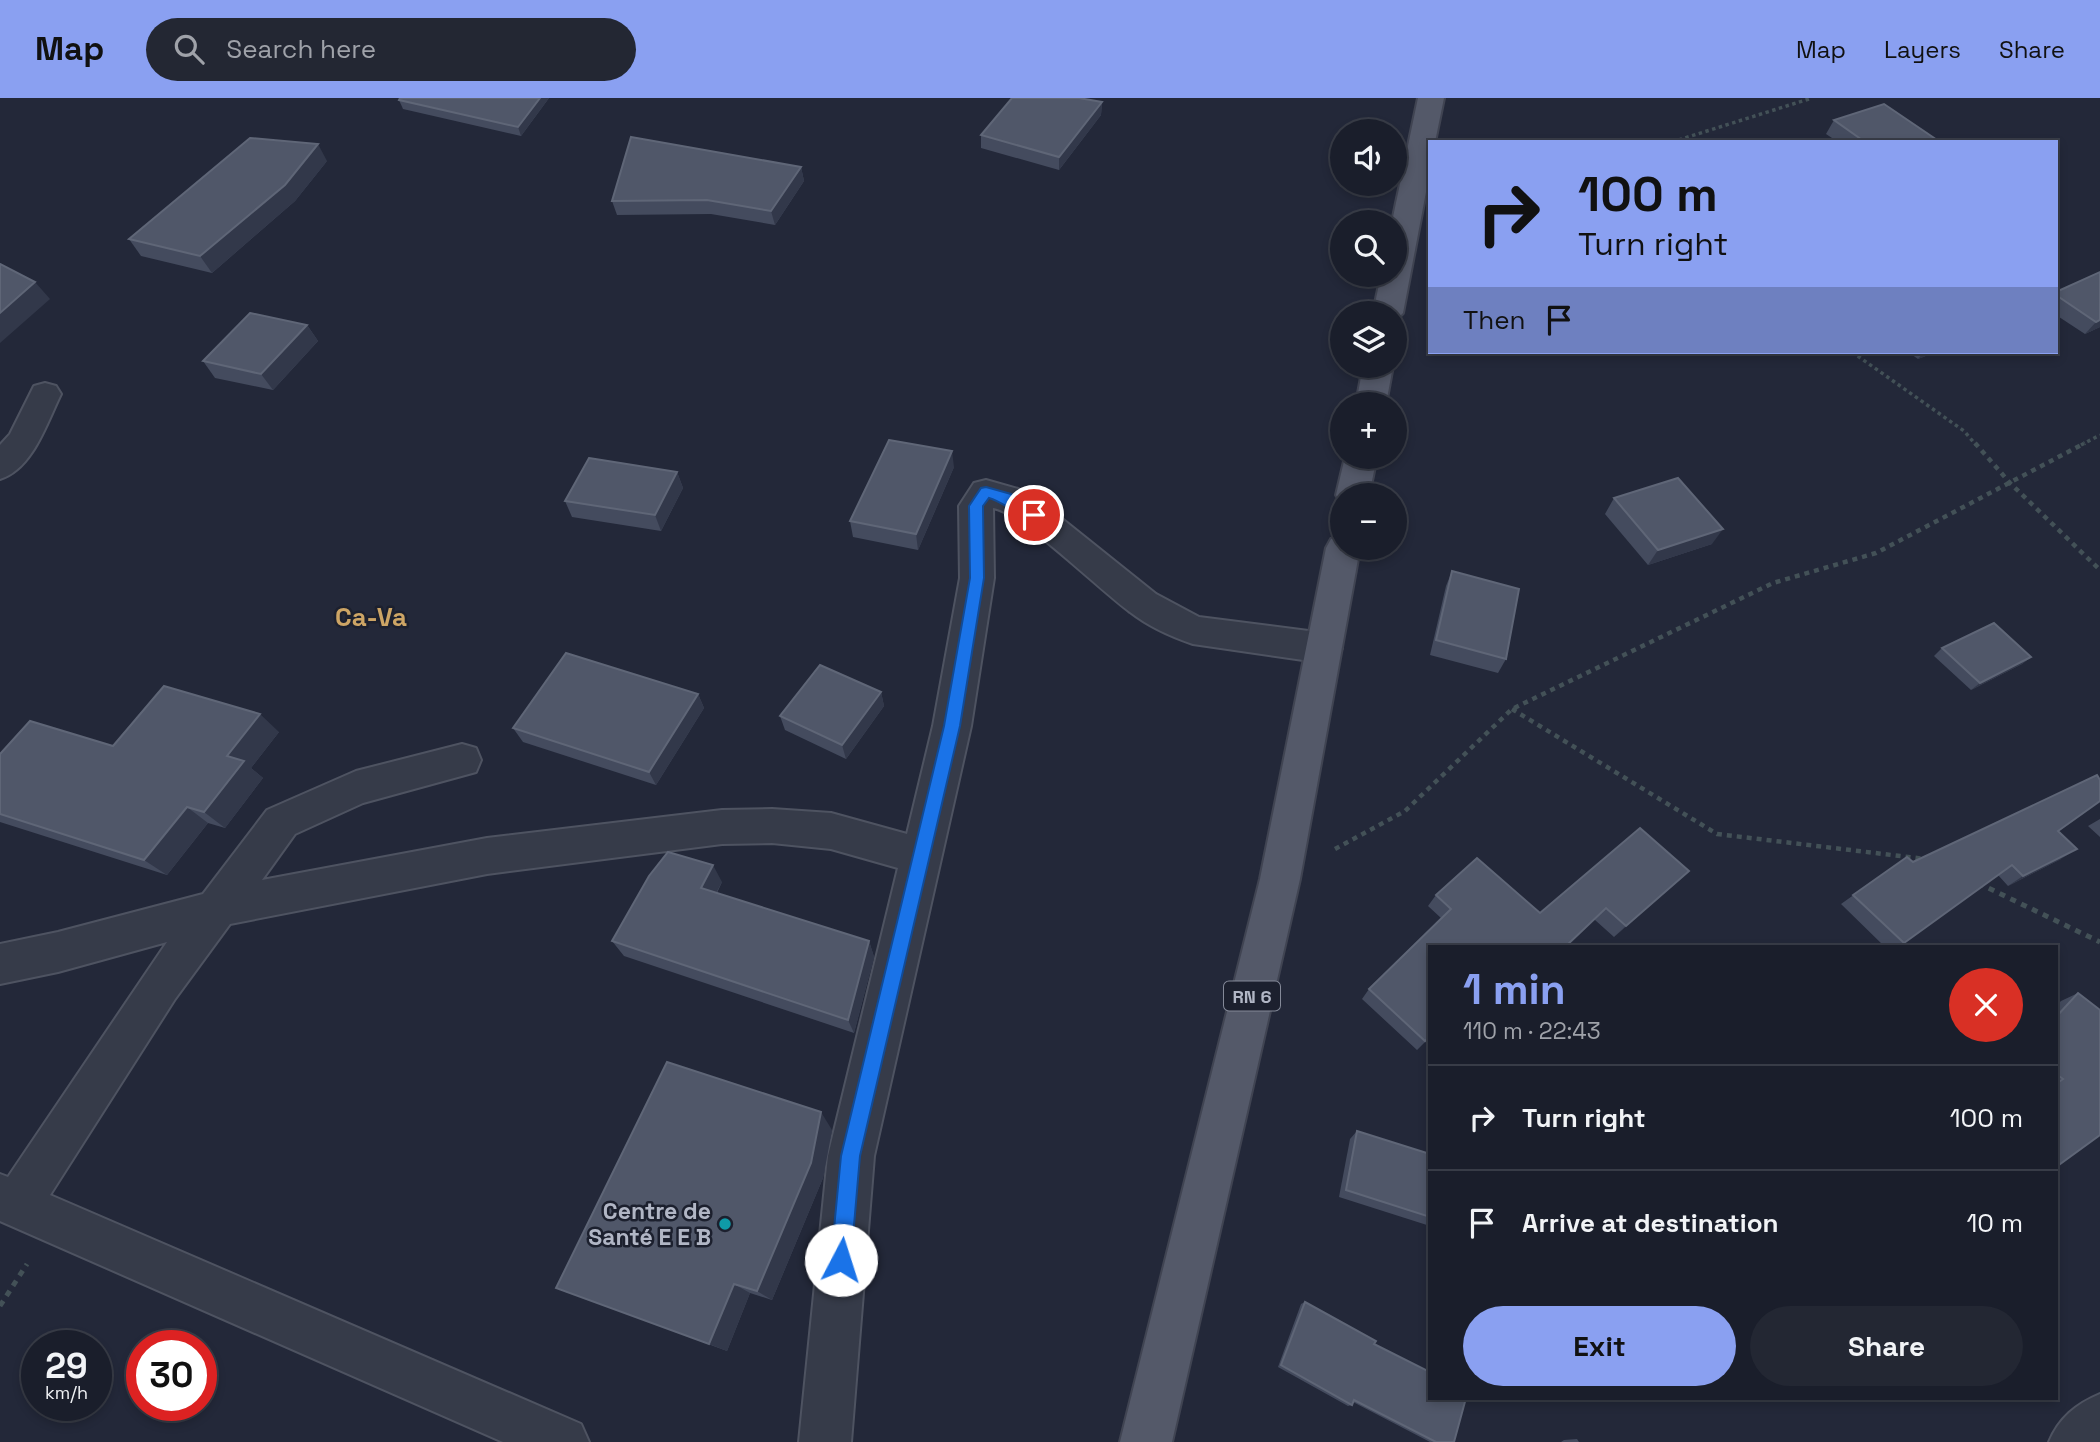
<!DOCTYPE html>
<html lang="en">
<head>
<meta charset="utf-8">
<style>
	:root { --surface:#1a1e2b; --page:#232733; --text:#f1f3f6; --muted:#9fa2a9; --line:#383c47; --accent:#8aa0f1 }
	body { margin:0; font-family:"Space Grotesk",sans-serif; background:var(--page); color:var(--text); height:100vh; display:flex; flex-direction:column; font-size:26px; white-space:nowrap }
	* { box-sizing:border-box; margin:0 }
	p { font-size:23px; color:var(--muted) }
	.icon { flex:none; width:38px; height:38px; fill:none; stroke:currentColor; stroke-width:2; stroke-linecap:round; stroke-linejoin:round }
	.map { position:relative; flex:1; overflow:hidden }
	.drawer { position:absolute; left:1428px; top:847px; width:630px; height:455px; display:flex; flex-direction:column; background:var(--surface); border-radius:0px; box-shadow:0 4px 10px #0003,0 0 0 2px var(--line) }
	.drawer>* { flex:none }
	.guide { position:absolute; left:1428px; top:42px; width:630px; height:214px; border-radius:0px; box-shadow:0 4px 10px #0003,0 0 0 2px var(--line); background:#8aa0f1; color:#111; overflow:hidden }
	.fabs { position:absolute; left:1330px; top:21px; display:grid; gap:14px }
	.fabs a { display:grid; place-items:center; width:77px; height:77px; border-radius:50%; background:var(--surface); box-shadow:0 4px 10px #0003,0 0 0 2px var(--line); font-size:35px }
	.speed { position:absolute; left:21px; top:1232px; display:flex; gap:14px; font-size:35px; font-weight:700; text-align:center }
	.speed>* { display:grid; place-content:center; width:91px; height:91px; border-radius:50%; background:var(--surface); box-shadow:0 4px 10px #0003,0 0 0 2px var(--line); line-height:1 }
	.speed small { font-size:18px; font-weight:400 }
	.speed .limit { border:10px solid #d22; background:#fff; color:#111 }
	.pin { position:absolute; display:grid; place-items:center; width:60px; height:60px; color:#fff; margin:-30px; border:4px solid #fff; border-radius:50%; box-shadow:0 2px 7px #0007 }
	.me { position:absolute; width:77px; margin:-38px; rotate:5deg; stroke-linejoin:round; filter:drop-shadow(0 0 5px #0008) }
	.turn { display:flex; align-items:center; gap:24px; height:147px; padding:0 35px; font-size:32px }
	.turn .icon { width:91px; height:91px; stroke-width:2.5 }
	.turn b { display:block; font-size:49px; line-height:60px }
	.then { display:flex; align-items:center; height:66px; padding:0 35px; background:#0003; gap:14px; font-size:26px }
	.round { display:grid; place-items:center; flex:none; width:74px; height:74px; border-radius:37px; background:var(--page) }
	.headline { display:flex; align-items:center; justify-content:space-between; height:119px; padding:0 35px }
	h1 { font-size:42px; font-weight:600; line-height:52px; color:var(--accent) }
	.primary-button { display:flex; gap:14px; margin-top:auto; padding:14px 35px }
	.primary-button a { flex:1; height:80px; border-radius:42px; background:var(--accent); color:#111; font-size:28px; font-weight:600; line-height:80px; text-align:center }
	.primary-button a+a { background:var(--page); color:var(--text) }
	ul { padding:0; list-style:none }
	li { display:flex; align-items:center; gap:21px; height:105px; padding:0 35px; border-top:2px solid var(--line) }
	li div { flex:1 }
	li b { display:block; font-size:26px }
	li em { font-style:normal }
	header { display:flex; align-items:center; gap:42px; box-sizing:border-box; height:98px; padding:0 35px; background:var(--accent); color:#111 }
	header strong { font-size:33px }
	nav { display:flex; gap:38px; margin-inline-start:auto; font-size:24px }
	.search { width:490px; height:63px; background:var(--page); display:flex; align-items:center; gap:18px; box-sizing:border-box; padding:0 24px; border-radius:38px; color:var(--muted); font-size:26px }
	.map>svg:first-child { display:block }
</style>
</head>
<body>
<header>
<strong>Map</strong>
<div class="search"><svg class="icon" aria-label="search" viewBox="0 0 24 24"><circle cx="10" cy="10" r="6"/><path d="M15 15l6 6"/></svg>Search here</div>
<nav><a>Map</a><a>Layers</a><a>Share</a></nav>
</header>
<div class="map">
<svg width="2100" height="1344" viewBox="0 0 2100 1344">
	<rect width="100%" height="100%" fill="#232839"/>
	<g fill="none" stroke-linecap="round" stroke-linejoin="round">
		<defs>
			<g id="street">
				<path d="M 45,285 L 56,288 L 61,296 C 47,324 33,371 0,381 L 0,347 L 10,336 L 34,288 Z"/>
				<path d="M 986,382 L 1018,391 L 1046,408 L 1156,496 L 1199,519 L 1324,535 L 1337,540 L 1342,550 L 1337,560 L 1324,565 L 1193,546 C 1172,539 1148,528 1130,514 C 1102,494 1019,413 993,410 L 994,480 L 971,628 L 874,1058 L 851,1344 L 799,1344 L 828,1058 L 898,770 L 831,751 L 772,745 L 722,746 L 487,776 L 230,826 L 175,901 L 50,1097 L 581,1326 L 589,1344 L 503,1344 L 0,1123 L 0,1076 L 8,1079 L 167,844 L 58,874 L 0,886 L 0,846 L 58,834 L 203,796 L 267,712 L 356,673 L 462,646 L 476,650 L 481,662 L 476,674 L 363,705 L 295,736 L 262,782 L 487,740 L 722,712 L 772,711 L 831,715 L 907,736 L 933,628 L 960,480 L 959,408 L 974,385 Z"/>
				<path d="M 2100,1296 L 2100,1344 L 2049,1344 C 2059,1320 2076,1306 2100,1296 Z"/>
			</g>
			<g id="primary">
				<polygon points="1418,0 1444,0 1435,44 1430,44 1430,73 1403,215 1395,223 1395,215 1373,215 1381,177 1395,177 1395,124 1392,124"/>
				<polygon points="1363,268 1393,268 1386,306 1356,306"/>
				<polygon points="1345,359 1377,359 1369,397 1342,397 1342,406 1336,397"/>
				<polygon points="1342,437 1342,450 1360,450 1300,781 1172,1344 1120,1344 1260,781 1326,450 1331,441"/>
			</g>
		</defs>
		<!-- street casing -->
		<use href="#street" stroke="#4e5361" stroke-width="4"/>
		<!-- primary casing -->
		<use href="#primary" stroke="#404452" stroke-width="4"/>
		<!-- path-far2 -->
		<g stroke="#435157" stroke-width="3.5" stroke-dasharray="3.5 3.5" stroke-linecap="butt">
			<polyline points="1672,44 1812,0"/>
			<polyline points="1852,254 1964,333 1976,347"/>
			<polyline points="2081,347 2100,337"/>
		</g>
		<!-- path-far1 -->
		<g stroke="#435157" stroke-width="4.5" stroke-dasharray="5 5" stroke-linecap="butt">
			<polyline points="1975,345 2010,385 2100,472"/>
			<polyline points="1512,611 1717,736 1925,761"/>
			<polyline points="1335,751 1405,713 1512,611 1773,485 1876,455 2085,345"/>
			<polyline points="1978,785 1981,786"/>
		</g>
		<!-- path -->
		<g stroke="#435157" stroke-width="5" stroke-dasharray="6 6" stroke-linecap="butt">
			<polyline points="1978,785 2100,844"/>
			<polyline points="0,1208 27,1166"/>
		</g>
		<!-- street -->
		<use href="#street" fill="#363b49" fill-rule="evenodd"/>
		<!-- primary -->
		<use href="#primary" fill="#545969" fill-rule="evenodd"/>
	</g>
	<!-- wall -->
	<g fill="#444b5e">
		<polygon points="400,0 549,0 521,38 403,11 399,2"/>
		<polygon points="1102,4 1101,17 1059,72 981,50 981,37"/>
		<polygon points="1834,22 1940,44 1838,44 1826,36"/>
		<polygon points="327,63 295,103 212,175 141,158 129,141"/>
		<polygon points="801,69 804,83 775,127 711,116 617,117 612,103"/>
		<polygon points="2100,174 2100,229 2085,236 2056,217 2056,194"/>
		<polygon points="307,227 318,243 273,292 215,280 203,263"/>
		<polygon points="1908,254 1936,254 1918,261"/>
		<polygon points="954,369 918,452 853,439 850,423"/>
		<polygon points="677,374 683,390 661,433 572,419 565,403"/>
		<polygon points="1614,400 1712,446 1648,467 1605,416"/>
		<polygon points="1452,473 1506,561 1498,575 1430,557 1446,488"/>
		<polygon points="1942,550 2031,559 2022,566 1971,592 1934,558"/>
		<polygon points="881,594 884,608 846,661 785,632 780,618"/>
		<polygon points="698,596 704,610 656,687 523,644 513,630"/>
		<polygon points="279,634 251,670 263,680 225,730 208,725 167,777 0,724 0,656"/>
		<polygon points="2100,721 2100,739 2088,728"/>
		<polygon points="2058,733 2061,761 2008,788 1998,777 1898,849 1885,849 1841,806 1907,759 1913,764"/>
		<polygon points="1689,773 1614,839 1595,822 1430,849 1430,939 1417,952 1362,901 1369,891 1441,820 1428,808 1436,797 1540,815"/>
		<polygon points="722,784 717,795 869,843 874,859 854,935 624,858 612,843"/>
		<polygon points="2078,895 2056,1069 2056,908 2061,903"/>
		<polygon points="832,1032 823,1080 772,1202 750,1195 727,1253 556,1190"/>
		<polygon points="1357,1033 1430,1056 1430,1128 1339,1099 1350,1041"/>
		<polygon points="1305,1204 1374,1246 1454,1344 1430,1344 1353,1304 1352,1307 1348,1308 1278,1269 1301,1206"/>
		<polygon points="1577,1341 1579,1344 1561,1344 1564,1342"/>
	</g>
	<!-- shaded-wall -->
	<g fill="#32384a">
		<polygon points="540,0 549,0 521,38 518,29"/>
		<polygon points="1102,4 1101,17 1059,72 1059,59"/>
		<polygon points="318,46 327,63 295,103 212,175 200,158"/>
		<polygon points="801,69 804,83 775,127 771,113"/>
		<polygon points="35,184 50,201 0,245 0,215"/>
		<polygon points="2100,222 2100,229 2085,236 2096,224"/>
		<polygon points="307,227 318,243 273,292 261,276"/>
		<polygon points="1924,254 1936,254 1918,261"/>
		<polygon points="952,353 954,369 918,452 916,436"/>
		<polygon points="677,374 683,390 661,433 655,417"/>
		<polygon points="1723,431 1712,446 1648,467 1658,452"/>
		<polygon points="2031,559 2022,566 1971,592 1980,585"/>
		<polygon points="881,594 884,608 846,661 842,647"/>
		<polygon points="698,596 704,610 656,687 649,674"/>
		<polygon points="260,616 279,634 251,670 263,680 225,730 204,714 227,658"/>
		<polygon points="187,709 208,725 167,777 144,762"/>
		<polygon points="2077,751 2061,761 2008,788 2023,778"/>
		<polygon points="713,767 722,784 710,806 701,790"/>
		<polygon points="1689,773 1677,784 1614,839 1626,828"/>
		<polygon points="869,843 874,859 854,935 848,922"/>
		<polygon points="821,1014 832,1032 823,1080 772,1202 757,1193"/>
		<polygon points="734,1186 750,1195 727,1253 709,1246"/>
	</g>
	<!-- building -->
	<g fill="#505769" stroke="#5f6677" stroke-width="2">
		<polygon points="400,0 540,0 518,29 399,2"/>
		<polygon points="1012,0 1079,0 1102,4 1059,59 981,37"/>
		<polygon points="1884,6 1940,44 1865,44 1834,22"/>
		<polygon points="631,39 801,69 771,113 707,102 612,103"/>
		<polygon points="250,40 318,46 285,87 200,158 129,141"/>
		<polygon points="0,166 35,184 0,215"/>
		<polygon points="2100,174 2100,222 2096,224 2056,197 2056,194"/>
		<polygon points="250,215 307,227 261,276 203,263"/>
		<polygon points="889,342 952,353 916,436 850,423"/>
		<polygon points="589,360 677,374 655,417 565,403"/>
		<polygon points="1678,380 1723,431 1658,452 1614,400"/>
		<polygon points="1452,473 1519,491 1506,561 1436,542"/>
		<polygon points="1994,525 2031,559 1980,585 1942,550"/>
		<polygon points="566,555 698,596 649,674 513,630"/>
		<polygon points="820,567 881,594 842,647 780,618"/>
		<polygon points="164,588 260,616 227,658 244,663 204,714 187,709 144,762 0,716 0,656 30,623 113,648"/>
		<polygon points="2097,677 2100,682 2100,703 2058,733 2077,751 2023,778 2012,767 1904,845 1853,797 1907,759 1913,764"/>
		<polygon points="1640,730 1689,773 1626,828 1606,810 1565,849 1430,849 1430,938 1425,943 1369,891 1451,811 1436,797 1477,760 1540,815"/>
		<polygon points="668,754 713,767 701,790 869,843 848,922 612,843 649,778"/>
		<polygon points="2078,895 2100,912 2100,1037 2056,1069 2056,986 2063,981 2056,976 2056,919"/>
		<polygon points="667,964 821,1014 811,1065 757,1193 734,1186 709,1246 556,1190"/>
		<polygon points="1357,1033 1430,1056 1430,1119 1346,1092"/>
		<polygon points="1305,1204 1376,1243 1374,1246 1430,1274 1430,1300 1466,1300 1454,1344 1436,1344 1354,1302 1352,1307 1281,1267"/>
	</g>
	<!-- route -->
	<path fill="#1a73e8" stroke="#114b97" stroke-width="2" d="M 986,389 L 1011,396 L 1041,417 L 1039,421 C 1024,424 1005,404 989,400 L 983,408 L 984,480 L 960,628 L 860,1058 L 851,1162 L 848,1169 L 841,1172 L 834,1169 L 831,1162 L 841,1058 L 944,628 L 970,480 L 969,408 L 981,390 Z"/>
	<!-- markers -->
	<circle fill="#0f9aa8" stroke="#1c202e" stroke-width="2.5" cx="725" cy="1126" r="7"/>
	<g text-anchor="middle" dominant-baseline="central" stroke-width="5" stroke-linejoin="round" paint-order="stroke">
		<!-- shield labels -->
		<rect fill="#1c202e" stroke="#848998" stroke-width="2" x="1224" y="883.5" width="56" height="29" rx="5"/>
		<g font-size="18" font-weight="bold" fill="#b1b6c5">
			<text x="1252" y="898">RN 6</text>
		</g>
		<!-- near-poi labels -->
		<g font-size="23" font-weight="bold" fill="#b1b6c5" stroke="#1c202e" text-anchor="end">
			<text x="711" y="1113">Centre de<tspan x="711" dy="26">Santé E E B</tspan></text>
		</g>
		<!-- district labels -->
		<g font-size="26" font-weight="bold" fill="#cda565" stroke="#1c202e">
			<text x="371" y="519">Ca-Va</text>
		</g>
	</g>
</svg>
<div class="fabs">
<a><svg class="icon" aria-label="sound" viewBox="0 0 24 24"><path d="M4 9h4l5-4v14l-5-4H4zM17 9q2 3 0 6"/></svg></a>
<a><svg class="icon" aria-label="search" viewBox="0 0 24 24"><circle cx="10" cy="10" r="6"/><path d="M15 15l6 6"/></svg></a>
<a><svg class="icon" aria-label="layers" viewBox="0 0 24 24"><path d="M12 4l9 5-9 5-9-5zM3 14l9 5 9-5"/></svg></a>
<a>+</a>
<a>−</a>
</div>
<div class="speed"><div>29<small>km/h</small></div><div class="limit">30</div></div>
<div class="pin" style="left:1034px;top:417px;background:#d93025"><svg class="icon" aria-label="arrive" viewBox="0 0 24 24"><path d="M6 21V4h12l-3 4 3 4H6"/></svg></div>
<svg class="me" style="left:841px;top:1162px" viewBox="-20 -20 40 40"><circle r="19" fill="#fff"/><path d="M0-13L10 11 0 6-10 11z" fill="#1a73e8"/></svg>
<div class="guide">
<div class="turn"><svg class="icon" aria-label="right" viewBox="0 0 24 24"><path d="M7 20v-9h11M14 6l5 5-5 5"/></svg><div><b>100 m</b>Turn right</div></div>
<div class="then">Then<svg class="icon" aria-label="arrive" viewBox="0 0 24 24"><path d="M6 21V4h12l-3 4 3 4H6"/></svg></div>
</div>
<section class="drawer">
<div class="headline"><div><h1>1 min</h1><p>110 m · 22:43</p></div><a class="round" style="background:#d93025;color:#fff"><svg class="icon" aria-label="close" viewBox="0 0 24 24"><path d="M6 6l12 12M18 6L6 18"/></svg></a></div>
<ul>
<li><svg class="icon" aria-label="right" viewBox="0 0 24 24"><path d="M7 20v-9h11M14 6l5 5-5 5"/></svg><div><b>Turn right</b></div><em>100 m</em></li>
<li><svg class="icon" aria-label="arrive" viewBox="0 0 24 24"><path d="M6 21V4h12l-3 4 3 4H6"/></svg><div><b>Arrive at destination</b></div><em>10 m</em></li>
</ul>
<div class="primary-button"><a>Exit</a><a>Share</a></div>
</section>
</div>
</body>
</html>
